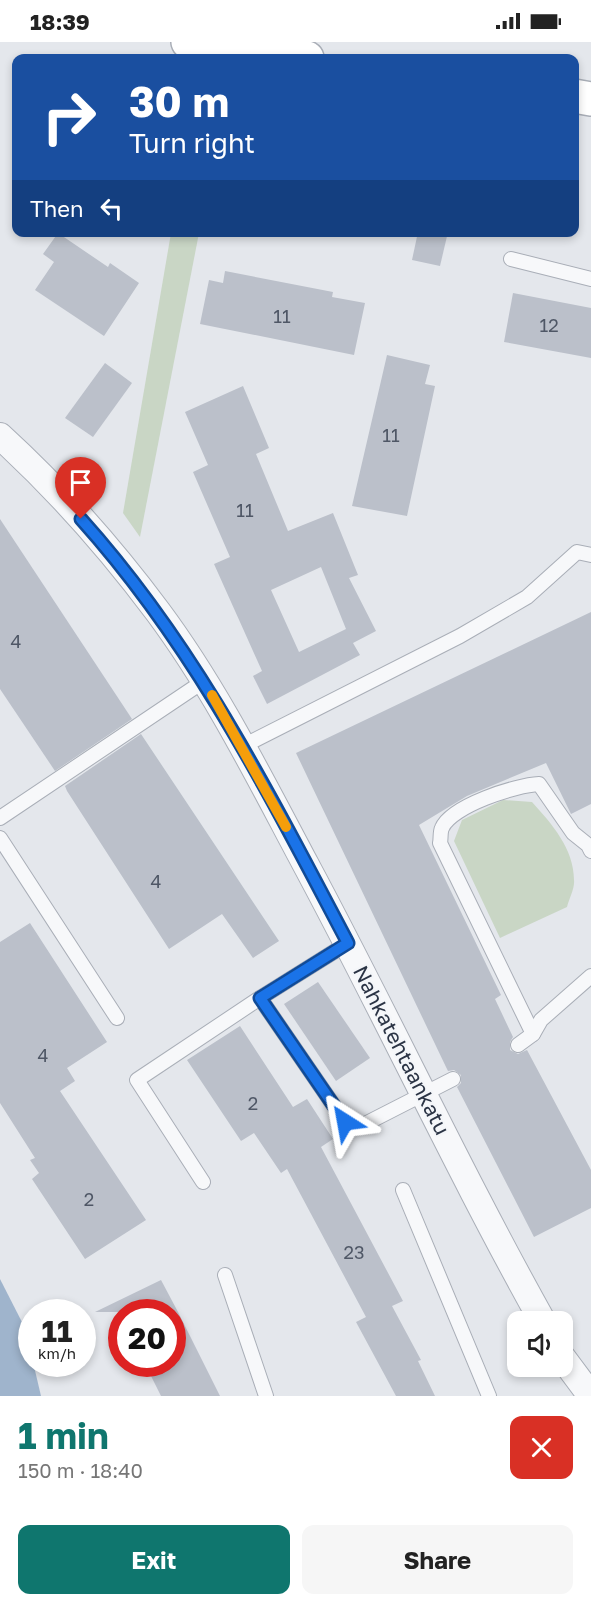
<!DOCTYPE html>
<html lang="en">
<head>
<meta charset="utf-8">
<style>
	:root { --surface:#fff; --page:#f6f6f6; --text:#222; --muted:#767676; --accent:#0f766e }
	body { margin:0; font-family:"Golos Text",sans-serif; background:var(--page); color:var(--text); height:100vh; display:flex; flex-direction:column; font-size:22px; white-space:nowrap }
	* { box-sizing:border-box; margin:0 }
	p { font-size:20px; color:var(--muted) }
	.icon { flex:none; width:33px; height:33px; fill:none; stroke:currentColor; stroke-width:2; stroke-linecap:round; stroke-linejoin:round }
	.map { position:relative; height:1354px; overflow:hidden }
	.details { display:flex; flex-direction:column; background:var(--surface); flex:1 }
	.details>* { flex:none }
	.top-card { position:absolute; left:12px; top:12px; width:567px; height:183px; border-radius:12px; box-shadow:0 3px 9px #0003; background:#1a4fa0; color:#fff; overflow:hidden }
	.fabs { position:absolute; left:507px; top:1269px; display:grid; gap:12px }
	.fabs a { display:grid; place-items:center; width:66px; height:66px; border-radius:12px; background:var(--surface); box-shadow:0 3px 9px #0003; font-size:30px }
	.speed { position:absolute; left:18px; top:1257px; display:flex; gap:12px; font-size:30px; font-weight:700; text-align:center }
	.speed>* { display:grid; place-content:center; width:78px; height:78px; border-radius:50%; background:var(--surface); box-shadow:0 3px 9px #0003; line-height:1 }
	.speed small { font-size:15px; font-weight:400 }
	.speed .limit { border:9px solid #d22; background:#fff; color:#111 }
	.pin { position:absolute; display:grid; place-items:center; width:51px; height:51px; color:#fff; margin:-62px -26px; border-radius:50% 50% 50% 0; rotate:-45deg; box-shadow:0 0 6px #0007 }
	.pin .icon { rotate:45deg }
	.me { position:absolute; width:66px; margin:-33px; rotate:326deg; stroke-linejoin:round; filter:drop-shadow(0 0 4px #0008) }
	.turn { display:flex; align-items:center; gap:21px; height:126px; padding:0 18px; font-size:27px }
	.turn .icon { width:78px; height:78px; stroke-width:2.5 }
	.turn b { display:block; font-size:42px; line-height:51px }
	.then { display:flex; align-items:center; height:57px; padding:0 18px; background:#0003; gap:12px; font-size:22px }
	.round { display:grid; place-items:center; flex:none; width:63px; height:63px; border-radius:12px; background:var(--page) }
	.overview { display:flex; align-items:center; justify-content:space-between; height:102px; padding:0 18px }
	h1 { font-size:36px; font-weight:700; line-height:45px; color:var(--accent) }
	.button { display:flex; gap:12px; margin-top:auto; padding:12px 18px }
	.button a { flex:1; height:69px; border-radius:12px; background:var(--accent); color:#fff; font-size:24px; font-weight:700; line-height:69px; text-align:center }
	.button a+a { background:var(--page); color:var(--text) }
	.status { display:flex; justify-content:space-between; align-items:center; height:42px; padding:0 30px; background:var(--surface); direction:ltr }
	.status svg { height:16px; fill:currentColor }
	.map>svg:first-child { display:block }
</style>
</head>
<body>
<div class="status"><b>18:39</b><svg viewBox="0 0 49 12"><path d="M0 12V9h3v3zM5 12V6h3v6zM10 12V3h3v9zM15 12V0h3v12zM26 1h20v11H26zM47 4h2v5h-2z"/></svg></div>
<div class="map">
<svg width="591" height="1354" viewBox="0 0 591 1354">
	<rect width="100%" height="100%" fill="#e4e7ec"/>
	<!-- green -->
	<g fill="#c9d6c5">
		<polygon points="171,191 199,191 140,495 123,471"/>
		<path d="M 503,758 L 532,760 C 552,782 574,807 574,838 C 575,846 569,857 567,865 L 500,896 L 454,799 L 462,778 Z"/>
	</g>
	<!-- water -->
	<polygon fill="#9fb4cc" points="0,1237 25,1286 41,1354 0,1354"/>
	<!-- building -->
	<g fill="#bbc0ca" fill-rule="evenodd">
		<polygon points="418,190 448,190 440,224 412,218"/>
		<polygon points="58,191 108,225 110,221 139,241 104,294 35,248 54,220 43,212"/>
		<polygon points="225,229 333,250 332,255 365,261 354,313 200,282 209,238 223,241"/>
		<polygon points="513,251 591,266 591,316 504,300"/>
		<polygon points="387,313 430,323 425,342 435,344 407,474 352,464"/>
		<polygon points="105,321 132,341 93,395 65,376"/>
		<path d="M 243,344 L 269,406 L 256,412 L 288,489 L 333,471 L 358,533 L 349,536 L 376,589 L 353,601 L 360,613 L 267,662 L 253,634 L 262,629 L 214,522 L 230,515 L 193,430 L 208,423 L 185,370 ZM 321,525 L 346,587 L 299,610 L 271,548 Z"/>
		<polygon points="0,477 132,677 55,729 0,647"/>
		<polygon points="591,570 591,762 571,772 546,721 467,754 419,783 501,953 495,957 513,995 510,1000 510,1008 518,1012 527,1008 591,1128 591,1166 534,1195 457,1045 461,1041 461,1033 454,1028 448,1029 446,1025 296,711"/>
		<polygon points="141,692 279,899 253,916 222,872 169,907 67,749 65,744"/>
		<polygon points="30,881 107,1000 67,1026 75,1039 60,1049 146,1178 85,1217 32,1137 39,1131 30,1118 35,1116 0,1061 0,900"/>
		<polygon points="318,940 370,1016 336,1039 284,962"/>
		<polygon points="240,984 293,1065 307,1057 333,1097 321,1105 403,1259 392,1264 421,1318 418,1319 435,1354 396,1354 356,1280 366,1275 287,1127 281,1131 254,1091 241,1099 187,1018"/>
		<polygon points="161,1238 178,1270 220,1354 161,1354 145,1322 172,1322 172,1270 95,1270"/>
	</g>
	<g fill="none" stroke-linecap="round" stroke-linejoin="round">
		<defs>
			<g id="lane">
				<polyline points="511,217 591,237"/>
				<polyline points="243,704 460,594 527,555 577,510 591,513"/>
				<polyline points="0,776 204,639"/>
				<polyline points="0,796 117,976"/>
				<polyline points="348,901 260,956 345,1080 361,1084 453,1037"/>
				<path d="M 533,992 L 440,801 C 441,797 440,790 442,786 C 451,764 516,743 539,742 L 573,791 L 588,803 L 591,809"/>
				<polyline points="518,1003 533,992 541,978 591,934"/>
				<polyline points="203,1140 137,1038 260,956"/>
				<polyline points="403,1148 489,1354"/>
				<polyline points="225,1233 266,1354"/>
			</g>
			<g id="street">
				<path d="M 0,394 C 58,447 111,507 158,570 C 216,648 260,737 306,823 C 387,974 459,1130 543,1280"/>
				<polyline points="562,1315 591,1354"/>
			</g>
			<g id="secondary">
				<polyline points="188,0 307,16"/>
				<polyline points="574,54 591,57"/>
			</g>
		</defs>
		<!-- lane casing -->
		<use href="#lane" stroke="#a9aeb7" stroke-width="16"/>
		<!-- street casing -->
		<use href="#street" stroke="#a9aeb7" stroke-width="28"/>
		<!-- secondary casing -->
		<use href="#secondary" stroke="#a9aeb7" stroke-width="36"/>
		<!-- lane -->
		<use href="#lane" stroke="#f7f8fa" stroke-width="14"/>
		<!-- street -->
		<use href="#street" stroke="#f7f8fa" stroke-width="26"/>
		<!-- secondary -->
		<use href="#secondary" stroke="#fff" stroke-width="33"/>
	</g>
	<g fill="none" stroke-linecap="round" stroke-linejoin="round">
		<defs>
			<path id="route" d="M 81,477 C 196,605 268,750 348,901 L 260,956 L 345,1080"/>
		</defs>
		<!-- route casing -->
		<use href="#route" stroke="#114b97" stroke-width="15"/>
		<!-- route -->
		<use href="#route" stroke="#1a73e8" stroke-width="10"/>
		<!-- slow -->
		<polyline stroke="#f59e0b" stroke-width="10" points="212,653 286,785"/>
	</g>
	<g text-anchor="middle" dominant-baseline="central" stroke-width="4.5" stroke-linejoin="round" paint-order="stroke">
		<!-- number labels -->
		<g font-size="18" fill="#4f5766">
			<text x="282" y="274">11</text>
			<text x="549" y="283">12</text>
			<text x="391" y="393">11</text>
			<text x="245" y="468">11</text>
			<text x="16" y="599">4</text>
			<text x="156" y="839">4</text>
			<text x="43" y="1013">4</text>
			<text x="253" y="1061">2</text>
			<text x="89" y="1157">2</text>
			<text x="354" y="1210">23</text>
		</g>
		<!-- street labels -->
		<g font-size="21" fill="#2b3445" stroke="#f4f6f9">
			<text transform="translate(402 1008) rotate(63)">Nahkatehtaankatu</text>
		</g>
	</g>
</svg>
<div class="fabs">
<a><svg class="icon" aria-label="sound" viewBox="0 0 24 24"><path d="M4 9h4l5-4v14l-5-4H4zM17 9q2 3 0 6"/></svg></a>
</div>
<div class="speed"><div>11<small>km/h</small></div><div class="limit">20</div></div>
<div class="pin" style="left:81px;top:477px;background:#d93025"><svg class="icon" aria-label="arrive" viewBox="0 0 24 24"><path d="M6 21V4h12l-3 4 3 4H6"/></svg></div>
<svg class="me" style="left:345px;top:1080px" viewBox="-20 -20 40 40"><path d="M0-17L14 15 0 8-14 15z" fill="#1a73e8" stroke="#fff" stroke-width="4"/></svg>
<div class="top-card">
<div class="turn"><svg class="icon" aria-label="right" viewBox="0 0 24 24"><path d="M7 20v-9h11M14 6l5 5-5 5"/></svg><div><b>30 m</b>Turn right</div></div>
<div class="then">Then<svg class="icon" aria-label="left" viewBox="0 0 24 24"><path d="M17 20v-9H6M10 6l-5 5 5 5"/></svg></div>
</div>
</div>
<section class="details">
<div class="overview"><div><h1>1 min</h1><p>150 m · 18:40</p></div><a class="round" style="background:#d93025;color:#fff"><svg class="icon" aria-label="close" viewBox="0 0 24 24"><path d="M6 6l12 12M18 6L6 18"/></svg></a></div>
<div class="button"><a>Exit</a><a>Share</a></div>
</section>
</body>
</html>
